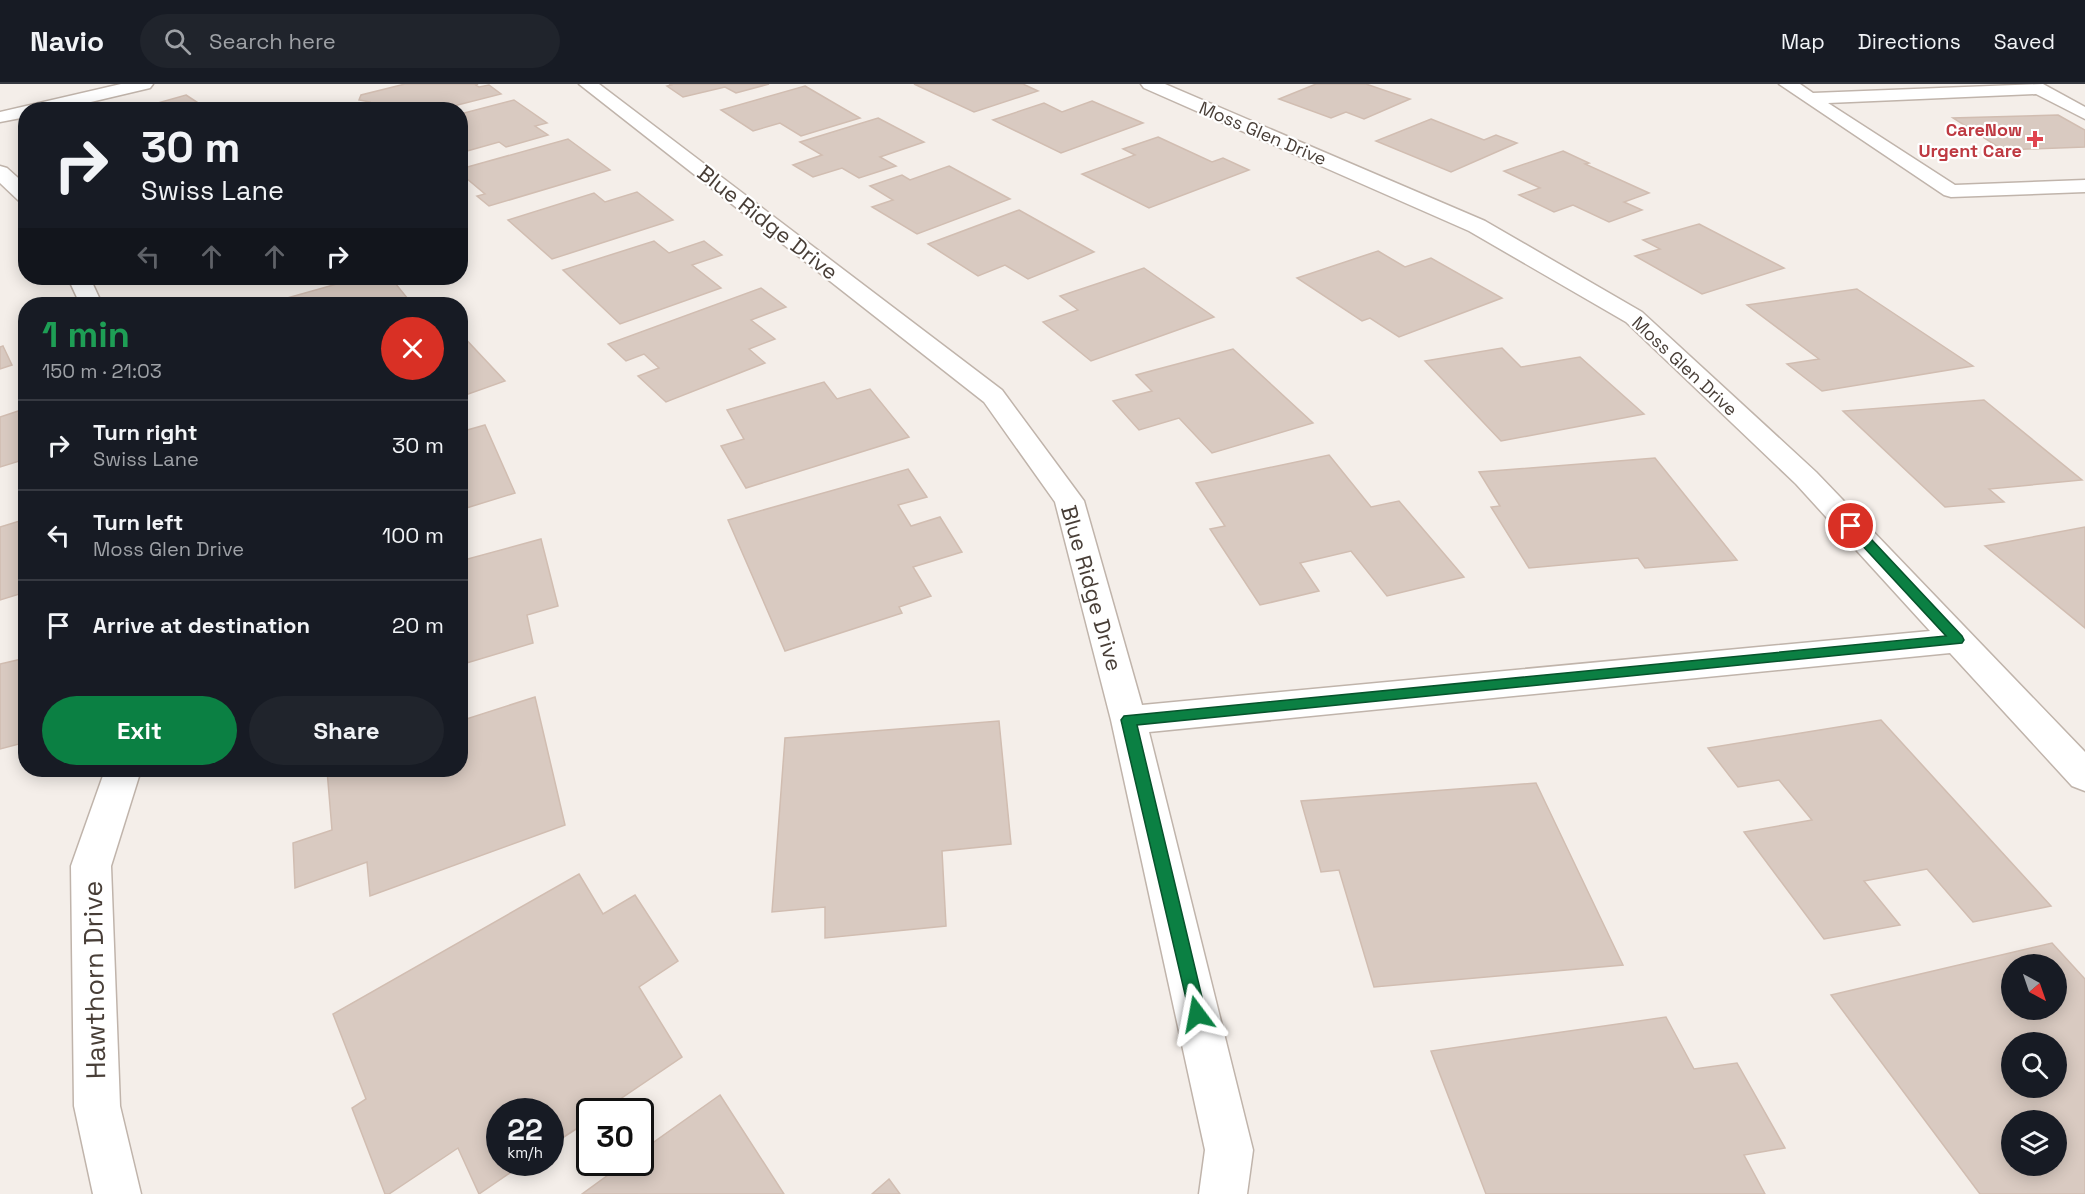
<!DOCTYPE html>
<html lang="en">
<head>
<meta charset="utf-8">
<style>
	:root { --surface:#171b24; --page:#20242c; --text:#f1f3f6; --muted:#9ea1a6; --line:#363941; --accent:#0b8043 }
	body { margin:0; font-family:"Space Grotesk",sans-serif; background:var(--page); color:var(--text); height:100vh; display:flex; flex-direction:column; font-size:22px; white-space:nowrap }
	* { box-sizing:border-box; margin:0 }
	p { font-size:20px; color:var(--muted) }
	.icon { flex:none; width:33px; height:33px; fill:none; stroke:currentColor; stroke-width:2; stroke-linecap:round; stroke-linejoin:round }
	.map { position:relative; flex:1; overflow:hidden }
	.details { position:absolute; left:18px; top:213px; width:450px; height:480px; display:flex; flex-direction:column; background:var(--surface); border-radius:24px; box-shadow:0 3px 15px #0003 }
	.details>* { flex:none }
	.hud { position:absolute; left:18px; top:18px; width:450px; height:183px; border-radius:24px; box-shadow:0 3px 15px #0003; background:#171b24; color:var(--text); overflow:hidden }
	.needle { width:39px; rotate:140deg }
	.fabs { position:absolute; left:2001px; top:870px; display:grid; gap:12px }
	.fabs a { display:grid; place-items:center; width:66px; height:66px; border-radius:50%; background:var(--surface); box-shadow:0 3px 15px #0003; font-size:30px }
	.speed { position:absolute; left:486px; top:1014px; display:flex; gap:12px; font-size:30px; font-weight:700; text-align:center }
	.speed>* { display:grid; place-content:center; width:78px; height:78px; border-radius:50%; background:var(--surface); box-shadow:0 3px 15px #0003; line-height:1 }
	.speed small { font-size:15px; font-weight:400 }
	.speed .limit { border:3px solid #111; border-radius:9px; background:#fff; color:#111 }
	.pin { position:absolute; display:grid; place-items:center; width:51px; height:51px; color:#fff; margin:-26px; border:3px solid #fff; border-radius:50%; box-shadow:0 2px 6px #0007 }
	.me { position:absolute; width:66px; margin:-33px; rotate:347deg; stroke-linejoin:round; filter:drop-shadow(0 0 4px #0008) }
	.turn { display:flex; align-items:center; gap:21px; height:126px; padding:0 24px; font-size:27px }
	.turn .icon { width:78px; height:78px; stroke-width:2.5 }
	.turn b { display:block; font-size:42px; line-height:51px }
	.lanes { display:flex; align-items:center; height:57px; padding:0 24px; background:#0003; justify-content:center; gap:30px; direction:ltr }
	.lanes .off { opacity:.35 }
	.round { display:grid; place-items:center; flex:none; width:63px; height:63px; border-radius:32px; background:var(--page) }
	.head { display:flex; align-items:center; justify-content:space-between; height:102px; padding:0 24px }
	h1 { font-size:36px; font-weight:700; line-height:45px; color:#1e9e55 }
	.cta { display:flex; gap:12px; margin-top:auto; padding:12px 24px }
	.cta a { flex:1; height:69px; border-radius:36px; background:var(--accent); color:#fff; font-size:24px; font-weight:700; line-height:69px; text-align:center }
	.cta a+a { background:var(--page); color:var(--text) }
	ul { padding:0; list-style:none }
	li { display:flex; align-items:center; gap:18px; height:90px; padding:0 24px; border-top:2px solid var(--line) }
	li div { flex:1 }
	li b { display:block; font-size:22px }
	li em { font-style:normal }
	header { display:flex; align-items:center; gap:36px; box-sizing:border-box; height:84px; padding:0 30px; background:var(--surface); border-bottom:2px solid var(--line) }
	header strong { font-size:28px }
	nav { display:flex; gap:33px; margin-inline-start:auto; font-size:21px }
	.search { width:420px; height:54px; background:var(--page); display:flex; align-items:center; gap:15px; box-sizing:border-box; padding:0 21px; border-radius:33px; color:var(--muted); font-size:22px }
	.map>svg:first-child { display:block }
</style>
</head>
<body>
<header>
<strong>Navio</strong>
<div class="search"><svg class="icon" aria-label="search" viewBox="0 0 24 24"><circle cx="10" cy="10" r="6"/><path d="M15 15l6 6"/></svg>Search here</div>
<nav><a>Map</a><a>Directions</a><a>Saved</a></nav>
</header>
<div class="map">
<svg width="2085" height="1110" viewBox="0 0 2085 1110">
	<rect width="100%" height="100%" fill="#f4eee9"/>
	<!-- building -->
	<g fill="#d9cac1" stroke="#d1bdb1" stroke-width="1.5" fill-rule="evenodd">
		<polygon points="405,0 478,0 476,1 479,3 489,1 501,10 438,26 370,26 367,23 374,22 370,18 359,16 361,11"/>
		<polygon points="669,0 769,0 736,9 725,3 683,13 667,2 671,1"/>
		<polygon points="914,0 1023,0 1038,7 974,28"/>
		<polygon points="1316,0 1366,0 1410,15 1364,35 1346,28 1331,34 1279,15"/>
		<polygon points="805,2 860,34 801,52 780,39 753,47 721,26"/>
		<polygon points="186,11 209,26 133,26"/>
		<polygon points="514,16 547,39 535,42 548,51 506,63 499,58 460,69 460,30"/>
		<polygon points="1092,17 1143,39 1061,69 993,36 1044,19 1062,28"/>
		<polygon points="2058,31 2085,46 2085,63 2003,66 1953,34"/>
		<polygon points="878,34 924,58 880,73 896,82 859,94 842,84 813,93 793,81 822,71 800,58"/>
		<polygon points="1431,35 1484,56 1496,51 1517,59 1451,88 1376,57"/>
		<polygon points="1158,53 1212,78 1223,74 1249,86 1149,124 1082,90 1135,71 1123,65"/>
		<polygon points="568,55 610,86 489,122 477,112 485,110 460,89 460,85"/>
		<polygon points="1563,67 1589,79 1585,80 1649,109 1624,118 1642,126 1609,138 1573,121 1554,128 1519,111 1540,104 1504,87"/>
		<polygon points="949,82 1010,115 917,150 872,123 893,116 870,102 902,91 910,96"/>
		<polygon points="637,108 673,136 552,175 508,136 594,109 605,118"/>
		<polygon points="1019,126 1094,168 1028,195 1005,181 978,192 928,160"/>
		<polygon points="1699,140 1784,184 1702,210 1635,172 1660,165 1643,156"/>
		<polygon points="654,157 669,169 704,157 722,171 692,181 721,204 620,240 563,186"/>
		<polygon points="1378,167 1405,183 1431,174 1502,214 1399,253 1370,234 1362,237 1297,194"/>
		<polygon points="1144,184 1214,233 1091,277 1043,238 1078,226 1060,212"/>
		<polygon points="358,194 391,194 412,220 266,220"/>
		<polygon points="761,204 786,223 751,236 775,255 749,265 765,279 666,318 638,292 659,284 644,270 626,277 608,260"/>
		<polygon points="1857,205 1973,282 1822,307 1787,280 1819,275 1747,221"/>
		<polygon points="460,249 505,297 460,313"/>
		<polygon points="3,262 12,281 0,285 0,263"/>
		<polygon points="1502,264 1521,283 1580,273 1644,330 1501,357 1425,277"/>
		<polygon points="1233,265 1313,339 1212,369 1179,334 1139,346 1113,317 1152,307 1136,291"/>
		<polygon points="824,298 837,315 870,305 909,353 746,404 721,362 744,355 727,326"/>
		<polygon points="1984,316 2082,396 1989,405 2004,418 1945,423 1843,327"/>
		<polygon points="24,325 26,375 0,383 0,333"/>
		<polygon points="485,341 515,409 460,426 460,348"/>
		<polygon points="1329,371 1371,423 1399,417 1464,493 1387,512 1351,467 1300,479 1319,507 1260,521 1210,445 1225,442 1196,399"/>
		<polygon points="1655,374 1737,476 1645,484 1638,474 1529,484 1491,423 1500,422 1479,388"/>
		<polygon points="908,385 927,413 898,421 911,442 940,433 962,468 913,483 931,512 899,523 902,529 785,567 728,436"/>
		<polygon points="26,435 26,508 0,516 0,443"/>
		<polygon points="2085,443 2085,544 1985,462"/>
		<polygon points="541,455 558,522 527,531 533,559 460,581 460,477"/>
		<polygon points="26,574 26,644 23,659 0,665 0,580"/>
		<polygon points="535,613 565,741 370,812 367,778 295,804 293,759 332,746 327,686 460,686 460,637"/>
		<polygon points="1881,636 2051,822 1973,838 1927,785 1864,797 1900,841 1824,855 1744,748 1812,736 1779,696 1738,703 1708,664"/>
		<polygon points="999,637 1011,760 942,767 946,842 825,854 825,823 772,828 785,654"/>
		<polygon points="1536,699 1623,881 1374,903 1339,786 1321,788 1301,717"/>
		<polygon points="579,790 603,830 635,811 678,877 639,903 682,973 601,1028 590,1028 590,1036 550,1062 550,1028 500,1028 500,1078 526,1078 479,1110 458,1064 389,1110 385,1110 352,1024 366,1015 333,930"/>
		<path d="M 2052,859 L 2085,895 L 2085,1110 L 1980,1110 L 1831,911 ZM 2012,880 L 2056,880 L 2056,926 L 2012,926 ZM 2012,958 L 2056,958 L 2056,1004 L 2012,1004 ZM 2012,1036 L 2056,1036 L 2056,1082 L 2012,1082 Z"/>
		<polygon points="1666,933 1694,985 1737,979 1785,1064 1744,1071 1765,1110 1486,1110 1431,967"/>
		<polygon points="720,1011 784,1110 582,1110 626,1078 640,1078 640,1068"/>
		<polygon points="889,1095 900,1110 872,1110"/>
	</g>
	<g fill="none" stroke-linecap="round" stroke-linejoin="round">
		<defs>
			<polygon id="service" points="1779,0 1800,0 1813,9 2043,0 2085,23 2085,35 2036,10 1828,19 1955,101 2085,96 2085,108 1951,113 1944,111"/>
			<g id="minor">
				<polygon points="121,0 153,0 150,4 57,26 26,26 26,33 0,38 0,28"/>
				<polygon points="579,0 599,0 1002,306 1084,417 1142,621 1930,547 1796,400 1626,238 1469,147 1144,4 1141,0 1165,0 1485,137 1642,228 1816,388 2085,668 2085,707 2072,702 1950,569 1149,648 1253,1066 1247,1110 1199,1110 1205,1066 1111,636 1055,418 984,318"/>
				<polygon points="0,82 7,84 26,101 26,119 19,117 0,99"/>
				<polygon points="68,194 90,194 102,220 80,220"/>
				<polygon points="105,686 141,686 111,782 120,1022 141,1110 93,1110 74,1022 71,782"/>
			</g>
		</defs>
		<!-- service casing -->
		<use href="#service" stroke="#c0b4ab" stroke-width="3"/>
		<!-- minor casing -->
		<use href="#minor" stroke="#c0b4ab" stroke-width="3"/>
		<!-- service -->
		<use href="#service" fill="#fff" fill-rule="evenodd"/>
		<!-- minor -->
		<use href="#minor" fill="#fff" fill-rule="evenodd"/>
	</g>
	<!-- route -->
	<polygon fill="#0b8043" stroke="#07532c" stroke-width="1.5" points="1851,438 1856,439 1962,552 1964,556 1962,559 1137,641 1206,930 1204,936 1197,939 1191,936 1121,636 1124,632 1946,552 1847,445 1845,442"/>
	<!-- markers -->
	<path fill="#e0444e" stroke="#fff" stroke-width="2" d="M2032 46h6v6h6v6h-6v6h-6v-6h-6v-6h6z"/>
	<g text-anchor="middle" dominant-baseline="central" stroke-width="4.5" stroke-linejoin="round" paint-order="stroke">
		<!-- far-health labels -->
		<g font-size="18" font-weight="bold" fill="#be3a42" stroke="#fff" text-anchor="end">
			<text x="2022" y="45">CareNow<tspan x="2022" dy="21">Urgent Care</tspan></text>
		</g>
		<!-- far-street labels -->
		<g font-size="18" fill="#483e37" stroke="#fff">
			<text transform="translate(1263 49) rotate(23)">Moss Glen Drive</text>
			<text transform="translate(1685 282) rotate(43)">Moss Glen Drive</text>
		</g>
		<!-- street labels -->
		<g font-size="22" fill="#483e37" stroke="#fff">
			<text transform="translate(768 138) rotate(38)">Blue Ridge Drive</text>
			<text transform="translate(1092 504) rotate(74)">Blue Ridge Drive</text>
		</g>
		<!-- near-street labels -->
		<g font-size="27" fill="#483e37" stroke="#fff">
			<text transform="translate(94 896) rotate(-91)">Hawthorn Drive</text>
		</g>
	</g>
</svg>
<div class="fabs">
<a><svg class="needle" viewBox="-14 -14 28 28"><path d="M0-13l5 13h-10z" fill="#e53935"/><path d="M0 13l5-13h-10z" fill="#9ea1a6"/></svg></a>
<a><svg class="icon" aria-label="search" viewBox="0 0 24 24"><circle cx="10" cy="10" r="6"/><path d="M15 15l6 6"/></svg></a>
<a><svg class="icon" aria-label="layers" viewBox="0 0 24 24"><path d="M12 4l9 5-9 5-9-5zM3 14l9 5 9-5"/></svg></a>
</div>
<div class="speed"><div>22<small>km/h</small></div><div class="limit">30</div></div>
<div class="pin" style="left:1851px;top:442px;background:#d93025"><svg class="icon" aria-label="arrive" viewBox="0 0 24 24"><path d="M6 21V4h12l-3 4 3 4H6"/></svg></div>
<svg class="me" style="left:1197px;top:930px" viewBox="-20 -20 40 40"><path d="M0-17L14 15 0 8-14 15z" fill="#0b8043" stroke="#fff" stroke-width="4"/></svg>
<div class="hud">
<div class="turn"><svg class="icon" aria-label="right" viewBox="0 0 24 24"><path d="M7 20v-9h11M14 6l5 5-5 5"/></svg><div><b>30 m</b>Swiss Lane</div></div>
<div class="lanes"><svg class="icon off" aria-label="left" viewBox="0 0 24 24"><path d="M17 20v-9H6M10 6l-5 5 5 5"/></svg><svg class="icon off" aria-label="ahead" viewBox="0 0 24 24"><path d="M12 20V5M6 11l6-6 6 6"/></svg><svg class="icon off" aria-label="ahead" viewBox="0 0 24 24"><path d="M12 20V5M6 11l6-6 6 6"/></svg><svg class="icon" aria-label="right" viewBox="0 0 24 24"><path d="M7 20v-9h11M14 6l5 5-5 5"/></svg></div>
</div>
<section class="details">
<div class="head"><div><h1>1 min</h1><p>150 m · 21:03</p></div><a class="round" style="background:#d93025;color:#fff"><svg class="icon" aria-label="close" viewBox="0 0 24 24"><path d="M6 6l12 12M18 6L6 18"/></svg></a></div>
<ul>
<li><svg class="icon" aria-label="right" viewBox="0 0 24 24"><path d="M7 20v-9h11M14 6l5 5-5 5"/></svg><div><b>Turn right</b><p>Swiss Lane</p></div><em>30 m</em></li>
<li><svg class="icon" aria-label="left" viewBox="0 0 24 24"><path d="M17 20v-9H6M10 6l-5 5 5 5"/></svg><div><b>Turn left</b><p>Moss Glen Drive</p></div><em>100 m</em></li>
<li><svg class="icon" aria-label="arrive" viewBox="0 0 24 24"><path d="M6 21V4h12l-3 4 3 4H6"/></svg><div><b>Arrive at destination</b></div><em>20 m</em></li>
</ul>
<div class="cta"><a>Exit</a><a>Share</a></div>
</section>
</div>
</body>
</html>
